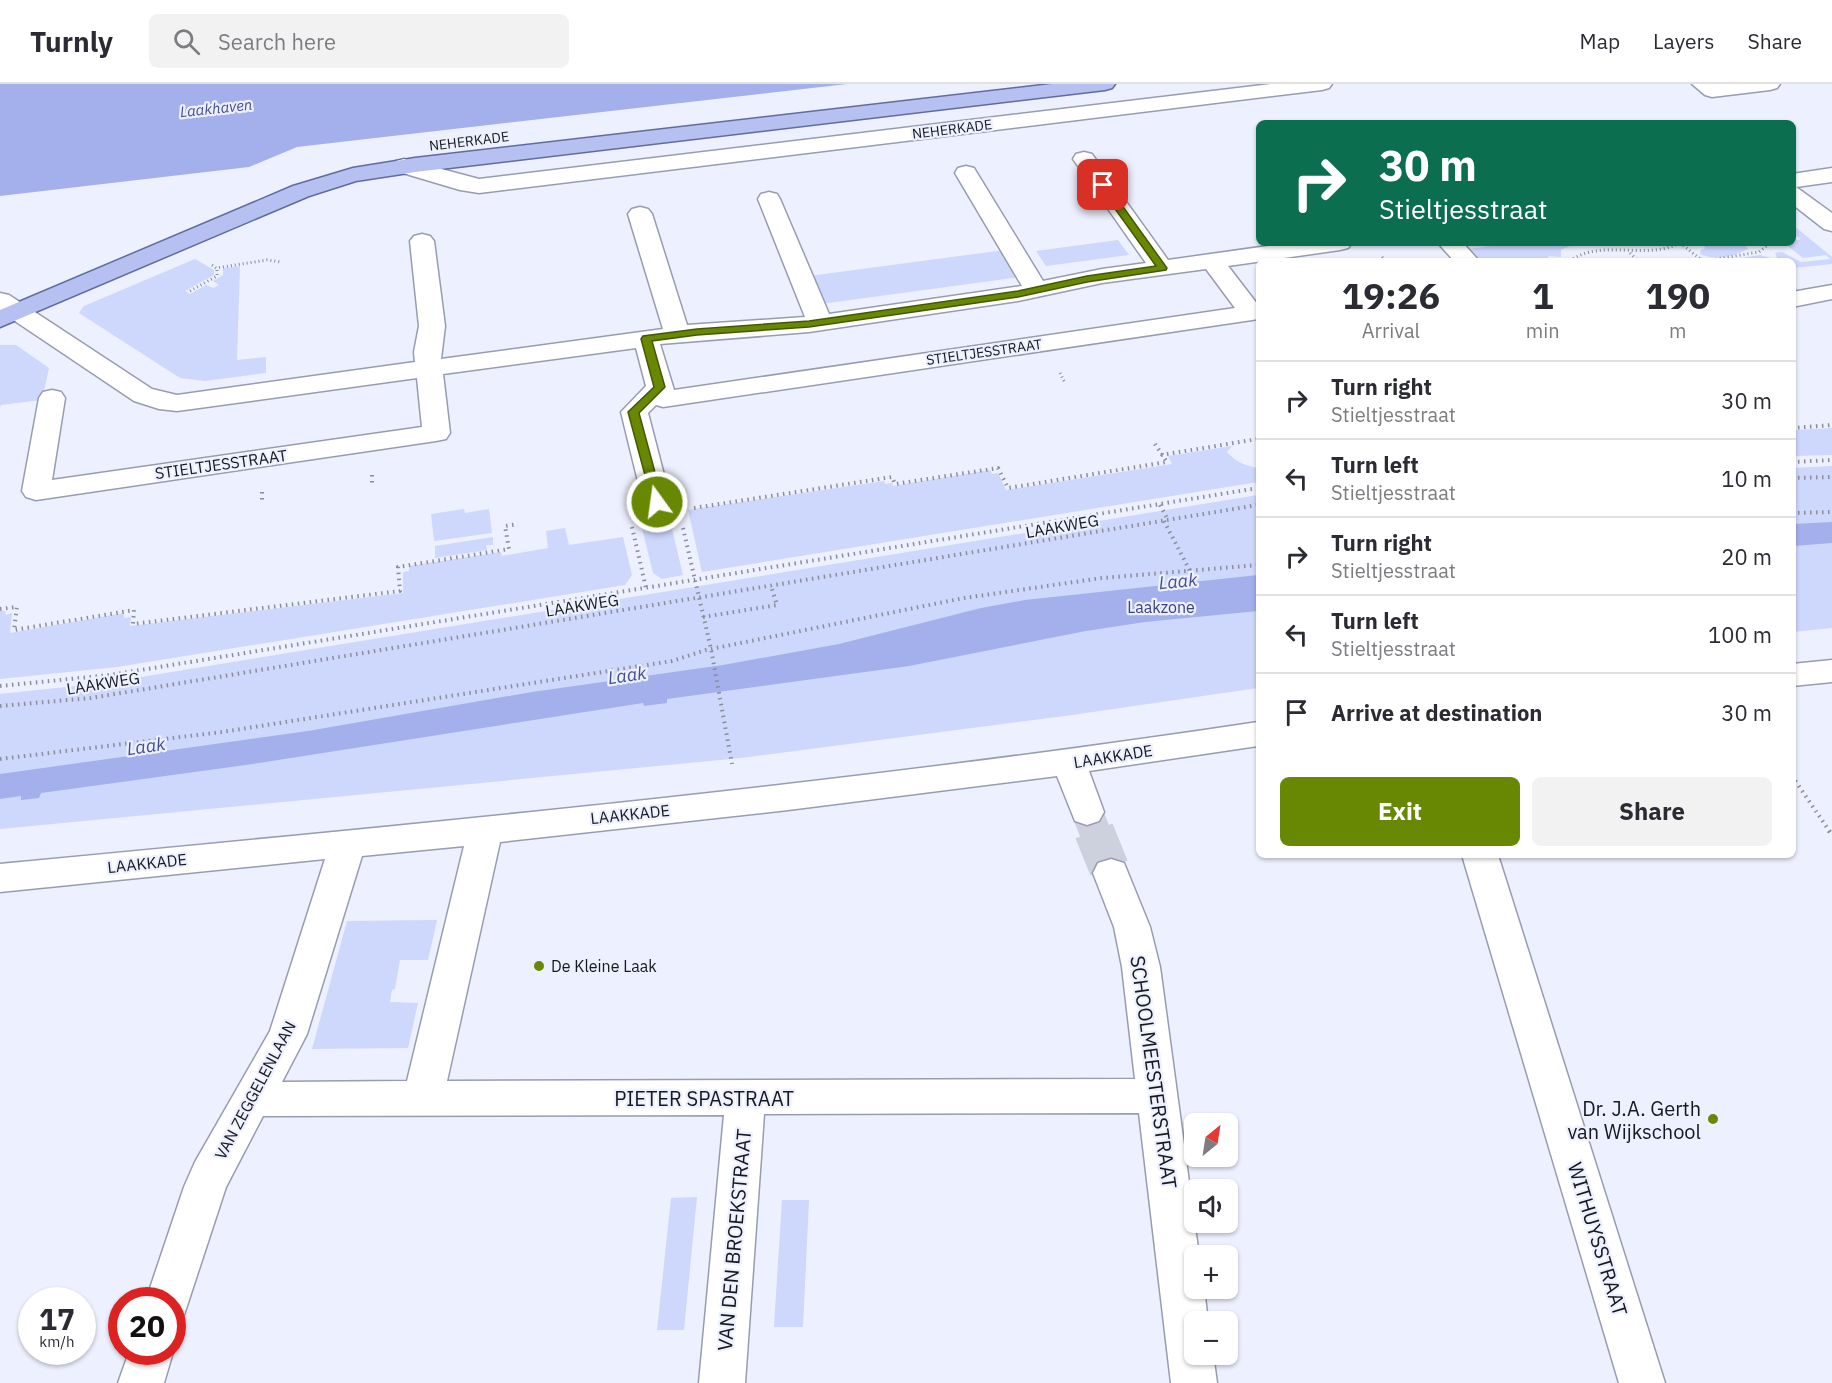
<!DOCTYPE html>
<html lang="en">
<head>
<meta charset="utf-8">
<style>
	:root { --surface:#fff; --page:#f2f2f3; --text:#2b2b33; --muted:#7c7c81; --line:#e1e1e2; --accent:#688804 }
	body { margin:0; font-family:"IBM Plex Sans",sans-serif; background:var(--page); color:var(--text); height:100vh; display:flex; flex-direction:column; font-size:22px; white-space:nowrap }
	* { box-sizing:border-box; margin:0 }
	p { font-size:20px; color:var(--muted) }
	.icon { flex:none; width:33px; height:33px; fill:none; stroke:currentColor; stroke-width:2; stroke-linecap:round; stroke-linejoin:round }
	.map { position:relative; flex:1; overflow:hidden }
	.sheet { position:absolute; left:1256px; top:174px; width:540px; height:600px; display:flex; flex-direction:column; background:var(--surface); border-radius:9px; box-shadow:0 2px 4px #0004 }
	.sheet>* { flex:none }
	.banner { position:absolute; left:1256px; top:36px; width:540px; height:126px; border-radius:9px; box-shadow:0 2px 4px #0004; background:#0b6e4f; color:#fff; overflow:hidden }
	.needle { width:39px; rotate:30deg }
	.tools { position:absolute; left:1184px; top:1029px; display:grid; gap:12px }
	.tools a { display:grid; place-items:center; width:54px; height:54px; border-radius:9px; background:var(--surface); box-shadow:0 2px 4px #0004; font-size:30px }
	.speed { position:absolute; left:18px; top:1203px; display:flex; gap:12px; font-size:30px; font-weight:700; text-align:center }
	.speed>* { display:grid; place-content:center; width:78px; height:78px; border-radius:50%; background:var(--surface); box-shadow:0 2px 4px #0004; line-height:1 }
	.speed small { font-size:15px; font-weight:400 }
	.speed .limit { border:9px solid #d22; background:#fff; color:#111 }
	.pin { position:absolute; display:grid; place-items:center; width:51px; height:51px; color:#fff; margin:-26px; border-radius:12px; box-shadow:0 3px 9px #0006 }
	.me { position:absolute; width:66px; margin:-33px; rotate:346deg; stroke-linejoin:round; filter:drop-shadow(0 0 4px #0008) }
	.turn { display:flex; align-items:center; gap:21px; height:126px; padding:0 24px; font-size:27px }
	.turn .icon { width:78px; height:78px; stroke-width:2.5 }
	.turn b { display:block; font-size:42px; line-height:51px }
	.eta { display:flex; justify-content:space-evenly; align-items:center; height:102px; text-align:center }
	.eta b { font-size:36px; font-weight:800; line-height:42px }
	.primary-button { display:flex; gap:12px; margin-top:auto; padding:12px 24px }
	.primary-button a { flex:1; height:69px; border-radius:9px; background:var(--accent); color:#fff; font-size:24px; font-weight:800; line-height:69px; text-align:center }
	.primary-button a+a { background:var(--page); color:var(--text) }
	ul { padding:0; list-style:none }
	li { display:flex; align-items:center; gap:18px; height:78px; padding:0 24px; border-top:2px solid var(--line) }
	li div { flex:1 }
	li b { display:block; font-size:22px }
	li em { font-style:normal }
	header { display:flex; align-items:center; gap:36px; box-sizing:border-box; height:84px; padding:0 30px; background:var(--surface); border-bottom:2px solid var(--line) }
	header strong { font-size:28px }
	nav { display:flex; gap:33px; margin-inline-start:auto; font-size:21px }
	.search { width:420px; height:54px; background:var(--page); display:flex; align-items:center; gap:15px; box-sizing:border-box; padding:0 21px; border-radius:9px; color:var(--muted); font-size:22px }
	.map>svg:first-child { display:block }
</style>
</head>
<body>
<header>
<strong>Turnly</strong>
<div class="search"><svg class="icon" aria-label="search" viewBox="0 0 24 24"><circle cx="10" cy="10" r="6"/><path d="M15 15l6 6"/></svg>Search here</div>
<nav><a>Map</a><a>Layers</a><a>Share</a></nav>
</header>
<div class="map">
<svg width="1832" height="1299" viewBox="0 0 1832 1299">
	<rect width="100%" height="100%" fill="#edf0fe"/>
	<!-- green -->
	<g fill="#ced7fc">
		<polygon points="1793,141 1832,173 1832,180 1793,184 1792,177 1723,177 1760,171 1774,175 1777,173 1775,169 1782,168 1801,178 1830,175 1826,171 1803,174 1784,159 1801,155 1793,149"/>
		<polygon points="1118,156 1129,171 1046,182 1036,167"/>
		<polygon points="1512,159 1573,159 1574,160 1561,166 1561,173 1549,172 1546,177 1480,177 1469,165"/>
		<path d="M 1700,159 L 1743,159 L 1748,165 C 1735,172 1715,177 1700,170 L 1701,166 L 1706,164 Z"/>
		<polygon points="1005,166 1020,193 821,220 809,192"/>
		<polygon points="195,175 214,186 214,191 185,207 190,210 206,201 213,204 219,201 213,197 223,191 223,184 240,182 237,276 266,273 266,289 205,297 180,294 79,229 84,222"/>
		<polygon points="0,261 16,261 49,284 42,316 1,321 0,324"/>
		<polygon points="1832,344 1832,371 1793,372 1793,346"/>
		<path d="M 1232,362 L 1227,368 C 1236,378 1246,382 1258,384 L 1258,398 L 702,488 L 688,426 L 884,397 L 885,400 L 892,399 L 893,402 L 990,386 L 992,390 L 998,389 L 1006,406 L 1172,380 L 1168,372 Z"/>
		<polygon points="1832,382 1832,544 1793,548 1792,384"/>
		<polygon points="1258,411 1258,604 1072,631 741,674 0,745 0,610 104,599"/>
		<polygon points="464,425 465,429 489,425 492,449 434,457 431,430"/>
		<polygon points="668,428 683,491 662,495 653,489 639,432"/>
		<polygon points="565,444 569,461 623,453 632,491 625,501 117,583 0,595 0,527 5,527 6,531 12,529 10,549 124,529 124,534 131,533 130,542 403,509 403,488 409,487 409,482 501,468 502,472 548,464 546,447"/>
		<polygon points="493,453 493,461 486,461 487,466 435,474 435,462"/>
		<polygon points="437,836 428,876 400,876 395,905 392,906 390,918 418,919 408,964 312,965 347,837"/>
		<polygon points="697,1113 684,1246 657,1246 671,1114"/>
		<polygon points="782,1116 809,1116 803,1243 774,1243"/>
	</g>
	<!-- water -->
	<g fill="#a3b0ec">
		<polygon points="0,0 847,0 297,63 249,83 0,112"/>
		<polygon points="1832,438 1832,459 1793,462 1793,440"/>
		<polygon points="1258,491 1258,527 1145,538 1086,547 909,582 667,615 667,619 644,622 643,619 253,680 41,709 39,714 21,716 21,712 0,715 0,690 308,647 532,608 723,581 839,560 981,524 1025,516"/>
	</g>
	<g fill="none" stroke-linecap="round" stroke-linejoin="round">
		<!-- minor-tunnel-far1 -->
		<polyline stroke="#cdd0dd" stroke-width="31" stroke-dasharray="31 15" stroke-linecap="butt" points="1087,728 1095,748"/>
		<!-- minor-tunnel -->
		<polyline stroke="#cdd0dd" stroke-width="40" stroke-dasharray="40 20" stroke-linecap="butt" points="1094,747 1111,789"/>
		<defs>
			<g id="minor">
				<polygon points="1271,0 1332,0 1329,4 1322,6 479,109 460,106 396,87 393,82 396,77 404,75 479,95"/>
				<polygon points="1692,0 1780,0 1777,4 1770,6 1712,13 1705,11"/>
				<path d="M 1084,68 L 1092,70 L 1168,176 L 1289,159 L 1352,159 L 1348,164 L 1340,166 L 1228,182 L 1258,221 L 1258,235 L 1252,236 L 663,323 L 656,321 L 648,329 L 671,418 L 667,424 L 657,427 L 647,424 L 643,418 L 621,328 L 646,302 L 636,264 L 443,290 L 450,349 L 446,355 L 436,357 L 36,416 L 26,413 L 22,407 L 39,314 L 43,308 L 52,306 L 61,308 L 65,314 L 52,396 L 422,343 L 417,294 L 177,327 L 159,325 L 134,317 L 0,227 L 0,209 L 9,211 L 152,305 L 177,311 L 415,278 L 414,268 L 419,242 L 410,157 L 414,152 L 422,150 L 430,152 L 434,157 L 445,242 L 441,275 L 663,245 L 628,130 L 632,125 L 640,123 L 648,125 L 652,130 L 687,241 L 805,233 L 758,115 L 761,110 L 769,108 L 777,110 L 780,115 L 829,230 L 1022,202 L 955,89 L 958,84 L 966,82 L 974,84 L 977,89 L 1043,197 L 1102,185 L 1146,179 L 1073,75 L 1076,70 ZM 1206,185 L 1235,224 L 674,306 L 660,260 L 809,248 L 1018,217 L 1102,199 Z"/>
				<polygon points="1832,84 1832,98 1796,103 1832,129 1832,147 1824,145 1792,120 1792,90"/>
				<polygon points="1438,159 1463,159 1479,177 1454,177"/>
				<polygon points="1832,201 1832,215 1792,223 1792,208"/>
				<polygon points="1832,576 1832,598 1792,602 1792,580"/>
				<path d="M 1258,638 L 1258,662 L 1089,687 L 1104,728 L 1099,737 L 1087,741 L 1075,737 L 1057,692 L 788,726 L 500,758 L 447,997 L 1135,995 L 1122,883 L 1114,843 L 1093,789 L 1098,779 L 1111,775 L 1124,779 L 1150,843 L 1160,883 L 1199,1172 L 1194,1172 L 1194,1204 L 1204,1204 L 1208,1238 L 1194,1238 L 1194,1270 L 1213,1270 L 1217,1299 L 1171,1299 L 1139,1029 L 764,1030 L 745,1299 L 699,1299 L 724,1031 L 263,1032 L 226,1103 L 184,1231 L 172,1235 L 172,1216 L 146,1216 L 184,1103 L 195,1078 L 270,947 L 325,775 L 0,808 L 0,780 C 420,740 840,701 1258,638 ZM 464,762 L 407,997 L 282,998 L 307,950 L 362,772 Z"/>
				<polygon points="1462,771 1498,771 1665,1299 1619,1299"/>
				<polygon points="172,1266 173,1268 164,1299 118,1299 129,1268"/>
			</g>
			<polygon id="major" points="1052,0 1115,0 1112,4 1105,6 415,88 356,97 309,112 0,243 0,226 293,102 353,84 415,74"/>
		</defs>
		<!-- minor casing -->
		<use href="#minor" stroke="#979cb1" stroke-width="3"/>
		<!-- major casing -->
		<use href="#major" stroke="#5f6ba2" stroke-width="3"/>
		<!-- path-far2 -->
		<g stroke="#8b8d98" stroke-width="3" stroke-dasharray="1 3" stroke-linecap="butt">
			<polyline points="1680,159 1703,177"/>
			<polyline points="1630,169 1638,177"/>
			<polyline points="1382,173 1386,177"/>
			<path d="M 1570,177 C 1601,154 1646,177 1680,159"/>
			<polyline points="1704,177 1759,168 1770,159"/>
			<polyline points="212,181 216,184 267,176 281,178"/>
			<polyline points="190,207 217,192 217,184"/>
			<polyline points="1060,289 1065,299"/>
		</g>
		<!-- path-far1 -->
		<g stroke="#8b8d98" stroke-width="4" stroke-dasharray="1.5 4.5" stroke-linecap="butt">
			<polyline points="1792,344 1832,341"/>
			<polyline points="1161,371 1258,355"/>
			<polyline points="1792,378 1832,376"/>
			<polyline points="372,391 372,402"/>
			<polyline points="1792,394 1832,393"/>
			<polyline points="262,408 262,419"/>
			<polyline points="1160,421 1168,436"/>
			<polyline points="694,424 892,393 895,400 998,384 1008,404 1167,378 1155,360"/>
			<polyline points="1792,429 1832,428"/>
			<polyline points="1164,437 1190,487"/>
			<polyline points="632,443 646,504"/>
			<polyline points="683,444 711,565 732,680"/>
			<polyline points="0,525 17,523 14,546 134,526 133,540 400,507 398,483 509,465 505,442 518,440"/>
			<polyline points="703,533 777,521 771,502"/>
			<polyline points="0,602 110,591 1258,404"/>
			<polyline points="0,622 91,614 1258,421"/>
			<polyline points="0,675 222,648 672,577 706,566 964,514 1102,494 1258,481"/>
			<polyline points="1792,692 1830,748"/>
		</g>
		<!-- path -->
		<polyline stroke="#8b8d98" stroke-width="4.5" stroke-dasharray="1.5 5" stroke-linecap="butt" points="1829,747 1832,751"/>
		<!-- minor -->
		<use href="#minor" fill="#fff" fill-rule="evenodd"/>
		<!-- major -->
		<use href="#major" fill="#b7c1f1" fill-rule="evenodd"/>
	</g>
	<!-- route -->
	<polygon fill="#688804" stroke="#445803" stroke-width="1.5" points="1100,99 1106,99 1167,184 1166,186 1087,198 1018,213 809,243 697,251 652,257 665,303 639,329 663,418 657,422 653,421 628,328 654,303 641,255 643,252 697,245 809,237 1018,207 1087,192 1156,182 1098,101"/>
	<!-- markers -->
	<g fill="#688804" stroke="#edf0fe" stroke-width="2">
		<circle cx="539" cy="882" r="6"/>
		<circle cx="1713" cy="1035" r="6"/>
	</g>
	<g text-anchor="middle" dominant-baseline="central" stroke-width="4.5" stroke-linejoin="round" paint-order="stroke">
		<!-- far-street labels -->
		<g font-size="14" fill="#16181f" stroke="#edf0fe">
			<text transform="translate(952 45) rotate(-7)">NEHERKADE</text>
			<text transform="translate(469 57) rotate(-7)">NEHERKADE</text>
			<text transform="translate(984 268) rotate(-8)">STIELTJESSTRAAT</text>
		</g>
		<!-- far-water labels -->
		<g font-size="15" font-style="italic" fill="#434d95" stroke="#edf0fe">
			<text transform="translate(216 24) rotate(-6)">Laakhaven</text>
		</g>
		<!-- street labels -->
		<g font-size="16" fill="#16181f" stroke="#edf0fe">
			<text transform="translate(221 380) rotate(-8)">STIELTJESSTRAAT</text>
			<text transform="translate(1062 442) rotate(-10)">LAAKWEG</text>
			<text transform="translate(582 521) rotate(-9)">LAAKWEG</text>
			<text transform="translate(103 599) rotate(-9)">LAAKWEG</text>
			<text transform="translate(1113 672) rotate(-9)">LAAKKADE</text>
			<text transform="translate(630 730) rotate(-6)">LAAKKADE</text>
			<text transform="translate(147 779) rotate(-6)">LAAKKADE</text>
			<text transform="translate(255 1006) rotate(-62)">VAN ZEGGELENLAAN</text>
		</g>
		<!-- park labels -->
		<g font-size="16" fill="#384188" stroke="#edf0fe">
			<text x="1161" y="523">Laakzone</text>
		</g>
		<!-- poi labels -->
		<g font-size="16" fill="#16181f" stroke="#edf0fe" text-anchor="start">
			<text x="551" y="882">De Kleine Laak</text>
		</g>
		<!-- water labels -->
		<g font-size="18" font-style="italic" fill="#434d95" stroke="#edf0fe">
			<text transform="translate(1178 497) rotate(-5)">Laak</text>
			<text transform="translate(627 591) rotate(-8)">Laak</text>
			<text transform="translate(146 662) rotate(-8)">Laak</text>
		</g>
		<!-- near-street labels -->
		<g font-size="20" fill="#16181f" stroke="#edf0fe">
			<text transform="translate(1154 988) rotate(82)">SCHOOLMEESTERSTRAAT</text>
			<text x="704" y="1014">PIETER SPASTRAAT</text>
			<text transform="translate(1598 1155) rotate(73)">WITHUYSSTRAAT</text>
			<text transform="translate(734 1156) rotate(-85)">VAN DEN BROEKSTRAAT</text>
		</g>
		<!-- near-poi labels -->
		<g font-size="20" fill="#16181f" stroke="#edf0fe" text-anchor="end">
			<text x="1701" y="1024">Dr. J.A. Gerth<tspan x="1701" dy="23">van Wijkschool</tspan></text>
		</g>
	</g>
</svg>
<div class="tools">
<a><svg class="needle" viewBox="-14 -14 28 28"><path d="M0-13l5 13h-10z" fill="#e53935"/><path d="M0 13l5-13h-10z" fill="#7c7c81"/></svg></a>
<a><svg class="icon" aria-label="sound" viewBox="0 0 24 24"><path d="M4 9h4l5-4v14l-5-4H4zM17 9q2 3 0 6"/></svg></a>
<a>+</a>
<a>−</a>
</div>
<div class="speed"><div>17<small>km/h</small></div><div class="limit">20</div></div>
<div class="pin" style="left:1103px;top:101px;background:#d93025"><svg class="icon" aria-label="arrive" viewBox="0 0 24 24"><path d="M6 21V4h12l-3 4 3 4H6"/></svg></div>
<svg class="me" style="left:657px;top:418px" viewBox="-20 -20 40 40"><circle r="17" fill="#688804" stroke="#fff" stroke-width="3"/><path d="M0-11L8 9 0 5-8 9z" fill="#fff"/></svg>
<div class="banner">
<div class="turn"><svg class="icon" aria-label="right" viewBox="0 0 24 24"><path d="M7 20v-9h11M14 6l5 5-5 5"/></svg><div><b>30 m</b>Stieltjesstraat</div></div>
</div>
<section class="sheet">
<div class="eta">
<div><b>19:26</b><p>Arrival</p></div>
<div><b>1</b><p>min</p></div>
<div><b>190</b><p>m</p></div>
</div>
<ul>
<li><svg class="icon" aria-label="right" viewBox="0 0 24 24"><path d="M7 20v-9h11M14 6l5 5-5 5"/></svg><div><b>Turn right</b><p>Stieltjesstraat</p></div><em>30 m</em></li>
<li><svg class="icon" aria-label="left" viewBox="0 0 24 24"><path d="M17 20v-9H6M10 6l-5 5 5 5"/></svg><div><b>Turn left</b><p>Stieltjesstraat</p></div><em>10 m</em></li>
<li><svg class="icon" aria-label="right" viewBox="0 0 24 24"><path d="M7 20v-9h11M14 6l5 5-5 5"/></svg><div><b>Turn right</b><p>Stieltjesstraat</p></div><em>20 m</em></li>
<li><svg class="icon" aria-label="left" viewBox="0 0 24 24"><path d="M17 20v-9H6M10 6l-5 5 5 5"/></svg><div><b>Turn left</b><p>Stieltjesstraat</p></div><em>100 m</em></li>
<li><svg class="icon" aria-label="arrive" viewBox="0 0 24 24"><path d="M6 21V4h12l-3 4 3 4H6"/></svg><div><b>Arrive at destination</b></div><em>30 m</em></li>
</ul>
<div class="primary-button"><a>Exit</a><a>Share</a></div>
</section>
</div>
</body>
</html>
